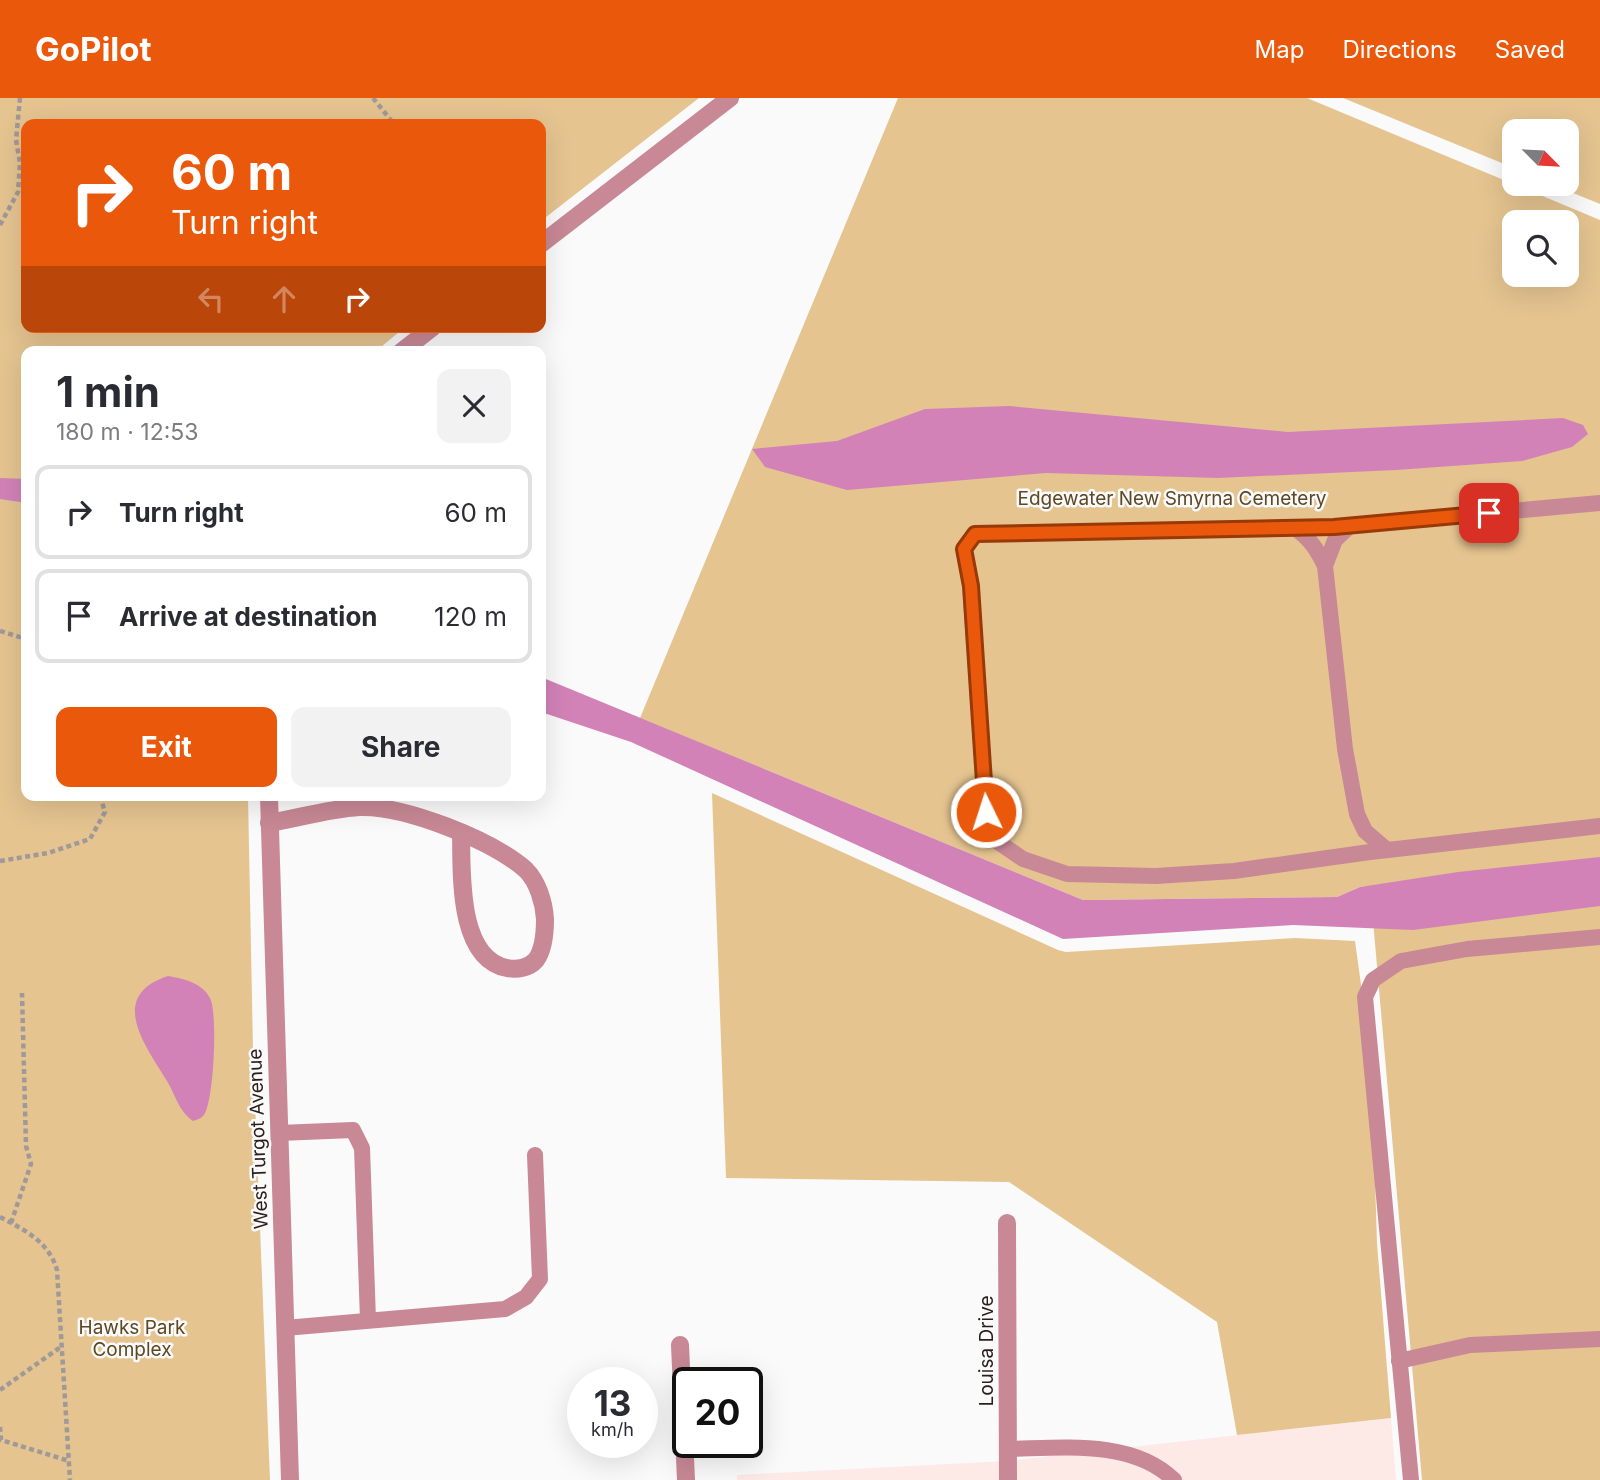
<!DOCTYPE html>
<html lang="en">
<head>
<meta charset="utf-8">
<style>
	:root { --surface:#fff; --page:#f2f2f3; --text:#2b2b33; --muted:#7c7c81; --line:#e1e1e2; --accent:#ea580c }
	body { margin:0; font-family:Inter,sans-serif; background:var(--page); color:var(--text); height:100vh; display:flex; flex-direction:column; font-size:26px; white-space:nowrap }
	* { box-sizing:border-box; margin:0 }
	p { font-size:23px; color:var(--muted) }
	.icon { flex:none; width:38px; height:38px; fill:none; stroke:currentColor; stroke-width:2; stroke-linecap:round; stroke-linejoin:round }
	.map { position:relative; flex:1; overflow:hidden }
	.drawer { position:absolute; left:21px; top:248px; width:525px; height:455px; display:flex; flex-direction:column; background:var(--surface); border-radius:14px; box-shadow:0 7px 28px #0002 }
	.drawer>* { flex:none }
	.top-card { position:absolute; left:21px; top:21px; width:525px; height:214px; border-radius:14px; box-shadow:0 7px 28px #0002; background:#ea580c; color:#fff; overflow:hidden }
	.needle { width:46px; rotate:114deg }
	.tools { position:absolute; left:1502px; top:21px; display:grid; gap:14px }
	.tools a { display:grid; place-items:center; width:77px; height:77px; border-radius:14px; background:var(--surface); box-shadow:0 7px 28px #0002; font-size:35px }
	.speed { position:absolute; left:567px; top:1269px; display:flex; gap:14px; font-size:35px; font-weight:700; text-align:center }
	.speed>* { display:grid; place-content:center; width:91px; height:91px; border-radius:50%; background:var(--surface); box-shadow:0 7px 28px #0002; line-height:1 }
	.speed small { font-size:18px; font-weight:400 }
	.speed .limit { border:4px solid #111; border-radius:10px; background:#fff; color:#111 }
	.pin { position:absolute; display:grid; place-items:center; width:60px; height:60px; color:#fff; margin:-30px; border-radius:14px; box-shadow:0 4px 10px #0006 }
	.me { position:absolute; width:77px; margin:-38px; rotate:356deg; stroke-linejoin:round; filter:drop-shadow(0 0 5px #0008) }
	.turn { display:flex; align-items:center; gap:24px; height:147px; padding:0 35px; font-size:32px }
	.turn .icon { width:91px; height:91px; stroke-width:2.5 }
	.turn b { display:block; font-size:49px; line-height:60px }
	.lanes { display:flex; align-items:center; height:66px; padding:0 35px; background:#0003; justify-content:center; gap:35px; direction:ltr }
	.lanes .off { opacity:.35 }
	.round { display:grid; place-items:center; flex:none; width:74px; height:74px; border-radius:14px; background:var(--page) }
	.headline { display:flex; align-items:center; justify-content:space-between; height:119px; padding:0 35px }
	h1 { font-size:42px; font-weight:700; line-height:52px }
	.action { display:flex; gap:14px; margin-top:auto; padding:14px 35px }
	.action a { flex:1; height:80px; border-radius:14px; background:var(--accent); color:#fff; font-size:28px; font-weight:700; line-height:80px; text-align:center }
	.action a+a { background:var(--page); color:var(--text) }
	ul { padding:0; list-style:none }
	li { display:flex; align-items:center; gap:21px; height:94px; margin:0 14px 10px; padding:0 21px; border:4px solid var(--line); border-radius:14px }
	li div { flex:1 }
	li b { display:block; font-size:26px }
	li em { font-style:normal }
	header { display:flex; align-items:center; gap:42px; box-sizing:border-box; height:98px; padding:0 35px; background:var(--accent); color:#fff }
	header strong { font-size:33px }
	nav { display:flex; gap:38px; margin-inline-start:auto; font-size:24px }
	.map>svg:first-child { display:block }
</style>
</head>
<body>
<header>
<strong>GoPilot</strong>
<nav><a>Map</a><a>Directions</a><a>Saved</a></nav>
</header>
<div class="map">
<svg width="1600" height="1382" viewBox="0 0 1600 1382">
	<rect width="100%" height="100%" fill="#fafafa"/>
	<!-- built -->
	<polygon fill="#fde9e5" points="1391,1320 1396,1382 737,1382 737,1377 1007,1363"/>
	<!-- green -->
	<g fill="#e5c490" fill-rule="evenodd">
		<polygon points="0,0 699,0 541,123 541,26 26,26 26,229 405,229 375,254 26,254 26,698 248,698 253,951 270,1382 0,1382"/>
		<path d="M 898,0 L 1307,0 L 1600,122 L 1600,1382 L 1422,1382 L 1370,788 L 1360,789 L 1337,799 L 1083,802 L 640,620 ZM 1514,124 L 1566,124 L 1566,177 L 1514,177 Z"/>
		<polygon points="1343,0 1600,0 1600,106 1551,86 1566,86 1566,33 1514,33 1514,70"/>
		<polygon points="712,695 1058,852 1066,854 1295,840 1355,843 1371,959 1377,1145 1391,1320 1237,1337 1217,1224 1009,1084 726,1080"/>
	</g>
	<!-- water -->
	<g fill="#d282b7">
		<polygon points="1009,308 1288,334 1563,320 1583,327 1588,336 1572,349 1522,363 1396,372 1218,380 1046,375 847,392 765,369 752,351 837,343 925,311"/>
		<polygon points="0,380 26,381 26,405 0,401"/>
		<polygon points="541,579 1083,802 1337,799 1360,789 1458,774 1600,759 1600,808 1413,832 1293,827 1063,841 631,644 541,614"/>
		<path d="M 168,878 C 184,881 201,884 210,900 C 218,914 214,1008 203,1018 C 200,1021 196,1022 193,1023 C 178,1012 176,998 167,983 C 145,947 107,898 168,878 Z"/>
	</g>
	<g fill="none" stroke-linecap="round" stroke-linejoin="round">
		<!-- path -->
		<g stroke="#a09999" stroke-width="4.5" stroke-dasharray="5 3.5" stroke-linecap="butt">
			<polyline points="373,0 394,26"/>
			<polyline points="0,127 18,94 20,65 16,42 20,0"/>
			<polyline points="0,533 26,541"/>
			<polyline points="0,763 48,755 90,741 105,714 100,698"/>
			<path d="M 0,1119 C 25,1132 49,1144 57,1172 L 70,1382"/>
			<polyline points="11,1125 31,1066 26,1048 22,895"/>
			<polyline points="0,1292 62,1248"/>
			<polyline points="0,1329 1,1342 69,1363"/>
		</g>
		<!-- lane -->
		<g stroke="#c88896" stroke-width="16">
			<polyline points="1600,405 1334,429 975,436 964,451 970,487 986,714 998,744 1023,761 1067,776 1156,778 1234,773 1370,754 1600,728"/>
			<path d="M 1295,430 C 1310,441 1317,451 1325,468 L 1345,651 L 1357,716 L 1365,733 L 1387,752"/>
			<polyline points="1325,468 1335,442 1351,427"/>
			<polyline points="279,1035 353,1032 362,1050 368,1222"/>
			<polyline points="285,1230 505,1211 526,1199 540,1181 535,1057"/>
			<polyline points="1399,1263 1470,1247 1600,1241"/>
			<path d="M 1008,1351 C 1062,1350 1132,1341 1174,1382"/>
			<polyline points="1411,1382 1365,899 1373,882 1401,863 1467,851 1600,839"/>
		</g>
		<!-- street -->
		<g stroke="#c88896" stroke-width="18">
			<polyline points="541,146 730,0"/>
			<polyline points="401,254 433,229"/>
			<polyline points="269,698 290,1382"/>
			<path d="M 269,725 C 298,720 329,711 359,709 C 404,707 492,742 526,772 C 538,784 544,805 545,821 C 545,834 544,851 536,862 C 529,870 517,872 507,870 C 457,860 462,774 461,735"/>
			<polyline points="1007,1125 1008,1382"/>
			<polyline points="680,1247 686,1382"/>
		</g>
	</g>
	<g fill="none" stroke-linecap="round" stroke-linejoin="round">
		<defs>
			<polyline id="route" points="986,714 971,488 964,451 975,436 1334,429 1489,415"/>
		</defs>
		<!-- route casing -->
		<use href="#route" stroke="#983908" stroke-width="18"/>
		<!-- route -->
		<use href="#route" stroke="#ea580c" stroke-width="12"/>
	</g>
	<g text-anchor="middle" dominant-baseline="central" stroke-width="5" stroke-linejoin="round" paint-order="stroke">
		<!-- park labels -->
		<g font-size="19" fill="#5d4823" stroke="#fafafa">
			<text x="1172" y="400">Edgewater New Smyrna Cemetery</text>
			<text x="132" y="1229">Hawks Park<tspan x="132" dy="22">Complex</tspan></text>
		</g>
		<!-- street labels -->
		<g font-size="19" fill="#2b1d1b" stroke="#fafafa">
			<text transform="translate(258 1041) rotate(-92)">West Turgot Avenue</text>
			<text transform="translate(986 1253) rotate(-90)">Louisa Drive</text>
		</g>
	</g>
</svg>
<div class="tools">
<a><svg class="needle" viewBox="-14 -14 28 28"><path d="M0-13l5 13h-10z" fill="#e53935"/><path d="M0 13l5-13h-10z" fill="#7c7c81"/></svg></a>
<a><svg class="icon" aria-label="search" viewBox="0 0 24 24"><circle cx="10" cy="10" r="6"/><path d="M15 15l6 6"/></svg></a>
</div>
<div class="speed"><div>13<small>km/h</small></div><div class="limit">20</div></div>
<div class="pin" style="left:1489px;top:415px;background:#d93025"><svg class="icon" aria-label="arrive" viewBox="0 0 24 24"><path d="M6 21V4h12l-3 4 3 4H6"/></svg></div>
<svg class="me" style="left:986px;top:714px" viewBox="-20 -20 40 40"><circle r="17" fill="#ea580c" stroke="#fff" stroke-width="3"/><path d="M0-11L8 9 0 5-8 9z" fill="#fff"/></svg>
<div class="top-card">
<div class="turn"><svg class="icon" aria-label="right" viewBox="0 0 24 24"><path d="M7 20v-9h11M14 6l5 5-5 5"/></svg><div><b>60 m</b>Turn right</div></div>
<div class="lanes"><svg class="icon off" aria-label="left" viewBox="0 0 24 24"><path d="M17 20v-9H6M10 6l-5 5 5 5"/></svg><svg class="icon off" aria-label="ahead" viewBox="0 0 24 24"><path d="M12 20V5M6 11l6-6 6 6"/></svg><svg class="icon" aria-label="right" viewBox="0 0 24 24"><path d="M7 20v-9h11M14 6l5 5-5 5"/></svg></div>
</div>
<section class="drawer">
<div class="headline"><div><h1>1 min</h1><p>180 m · 12:53</p></div><a class="round"><svg class="icon" aria-label="close" viewBox="0 0 24 24"><path d="M6 6l12 12M18 6L6 18"/></svg></a></div>
<ul>
<li><svg class="icon" aria-label="right" viewBox="0 0 24 24"><path d="M7 20v-9h11M14 6l5 5-5 5"/></svg><div><b>Turn right</b></div><em>60 m</em></li>
<li><svg class="icon" aria-label="arrive" viewBox="0 0 24 24"><path d="M6 21V4h12l-3 4 3 4H6"/></svg><div><b>Arrive at destination</b></div><em>120 m</em></li>
</ul>
<div class="action"><a>Exit</a><a>Share</a></div>
</section>
</div>
</body>
</html>
